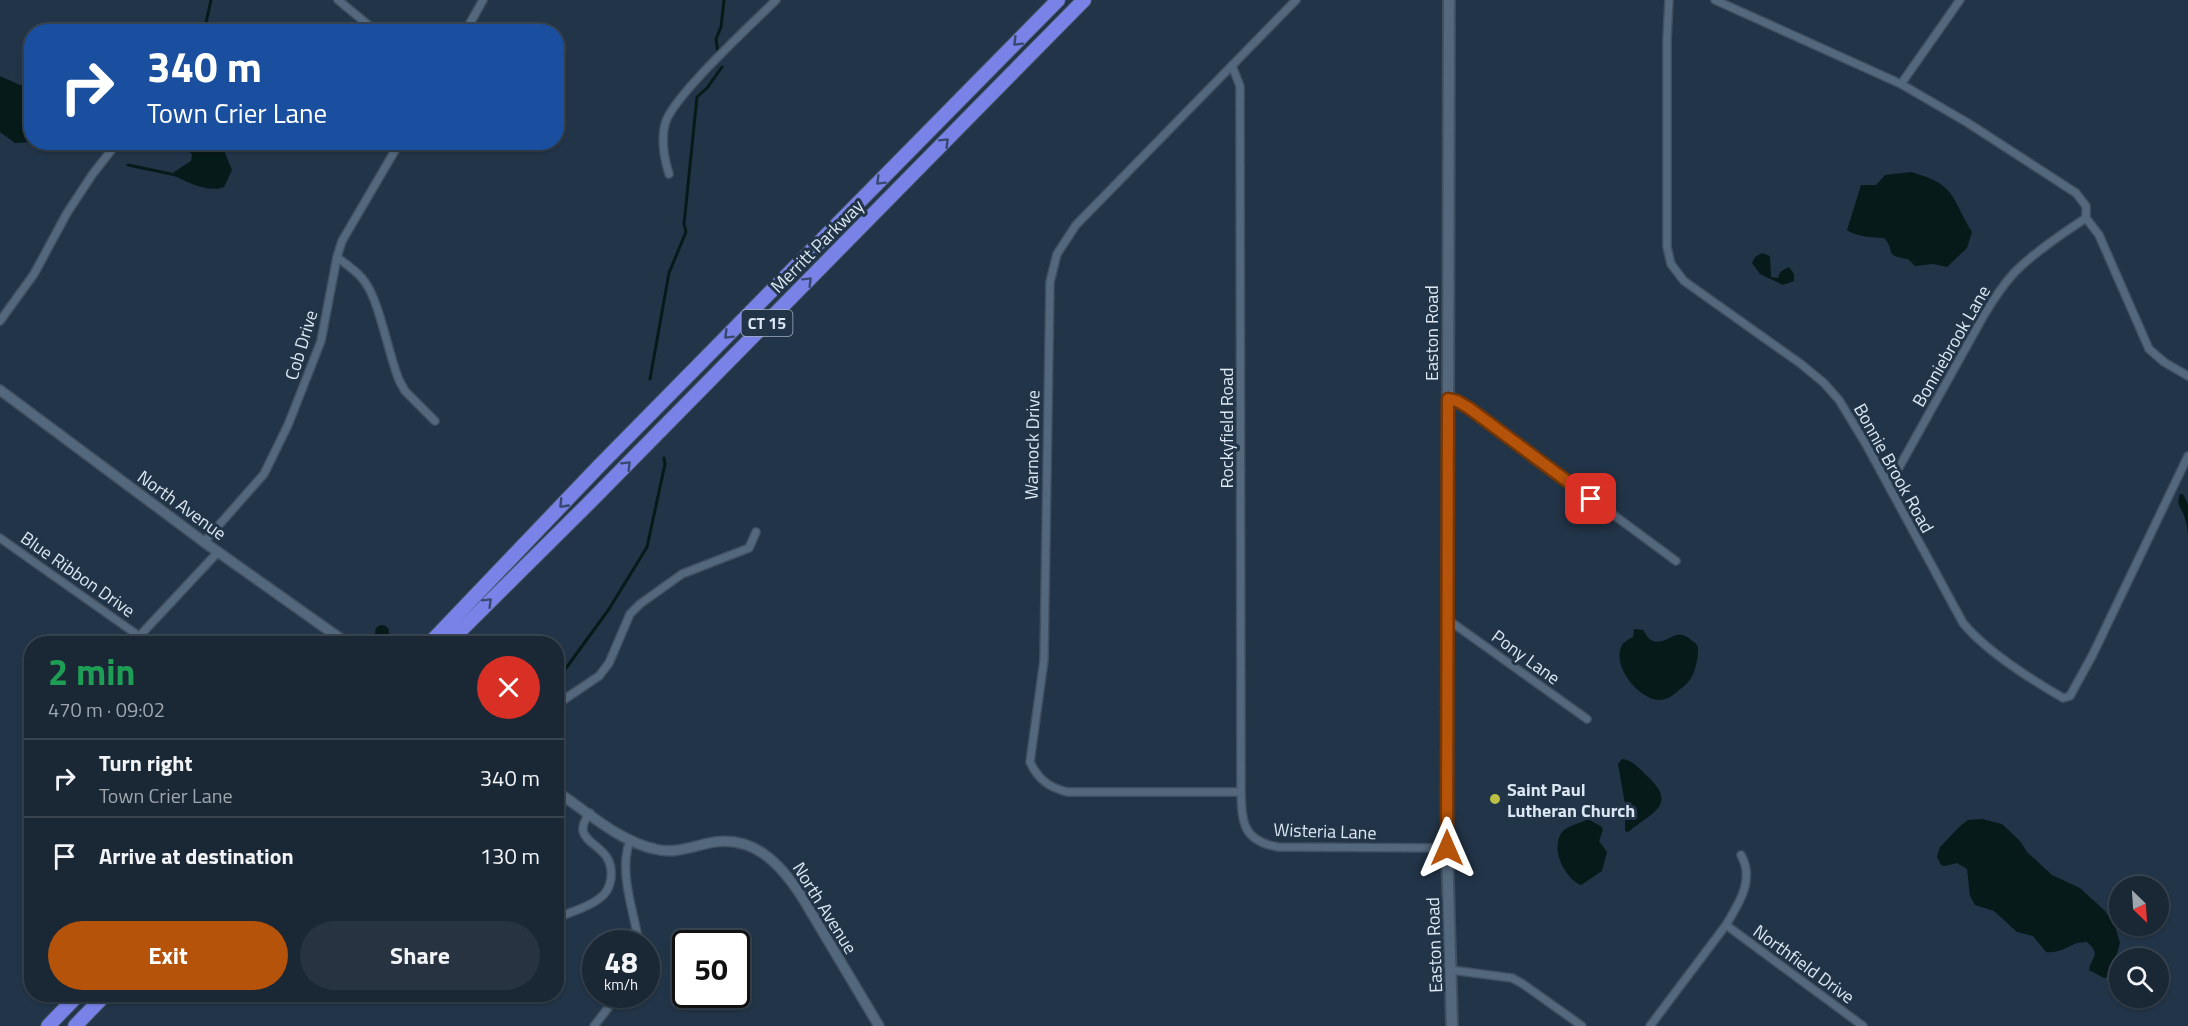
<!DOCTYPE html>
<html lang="en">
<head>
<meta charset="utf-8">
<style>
	:root { --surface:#1a2735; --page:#273341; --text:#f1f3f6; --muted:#9fa5ad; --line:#384450; --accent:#b45309 }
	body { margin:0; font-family:"Titillium Web",sans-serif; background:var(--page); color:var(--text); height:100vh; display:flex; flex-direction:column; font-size:22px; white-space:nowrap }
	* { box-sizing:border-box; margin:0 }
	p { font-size:20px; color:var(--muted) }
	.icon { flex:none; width:33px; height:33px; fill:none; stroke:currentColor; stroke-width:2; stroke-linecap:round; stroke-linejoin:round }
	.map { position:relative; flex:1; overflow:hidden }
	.details { position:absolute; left:24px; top:636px; width:540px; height:366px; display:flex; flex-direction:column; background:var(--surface); border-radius:24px; box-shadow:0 2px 4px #0004,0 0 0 2px var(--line) }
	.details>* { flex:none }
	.banner { position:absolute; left:24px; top:24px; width:540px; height:126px; border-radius:24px; box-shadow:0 2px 4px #0004,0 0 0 2px var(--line); background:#1a4fa0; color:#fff; overflow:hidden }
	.needle { width:39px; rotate:155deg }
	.controls { position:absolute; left:2109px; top:876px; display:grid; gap:12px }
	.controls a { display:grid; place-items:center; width:60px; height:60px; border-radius:50%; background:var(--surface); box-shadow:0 2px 4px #0004,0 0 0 2px var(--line); font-size:30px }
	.speed { position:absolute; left:582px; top:930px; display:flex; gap:12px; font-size:30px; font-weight:700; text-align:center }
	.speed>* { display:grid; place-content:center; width:78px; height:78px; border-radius:50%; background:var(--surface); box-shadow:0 2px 4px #0004,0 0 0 2px var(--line); line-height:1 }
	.speed small { font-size:15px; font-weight:400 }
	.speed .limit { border:3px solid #111; border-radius:9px; background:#fff; color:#111 }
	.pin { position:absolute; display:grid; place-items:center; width:51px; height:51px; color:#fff; margin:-26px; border-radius:12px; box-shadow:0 3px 9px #0006 }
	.me { position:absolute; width:66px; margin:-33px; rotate:0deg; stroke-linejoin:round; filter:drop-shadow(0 0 4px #0008) }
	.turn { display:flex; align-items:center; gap:21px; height:126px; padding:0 24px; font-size:27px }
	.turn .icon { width:78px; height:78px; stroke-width:2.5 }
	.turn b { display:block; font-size:42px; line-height:51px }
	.round { display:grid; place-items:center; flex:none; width:63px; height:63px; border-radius:32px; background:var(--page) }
	.head { display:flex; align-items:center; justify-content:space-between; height:102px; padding:0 24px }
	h1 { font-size:36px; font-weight:700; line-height:45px; color:#1e9e55 }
	.action { display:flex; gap:12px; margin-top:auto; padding:12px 24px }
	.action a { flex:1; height:69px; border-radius:36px; background:var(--accent); color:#fff; font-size:24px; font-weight:700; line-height:69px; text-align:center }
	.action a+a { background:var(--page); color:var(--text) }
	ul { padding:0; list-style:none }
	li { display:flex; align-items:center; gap:18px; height:78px; padding:0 24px; border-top:2px solid var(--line) }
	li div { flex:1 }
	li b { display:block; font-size:22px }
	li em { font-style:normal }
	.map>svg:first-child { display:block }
</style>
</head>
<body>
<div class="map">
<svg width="2188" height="1026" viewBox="0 0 2188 1026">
	<rect width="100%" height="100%" fill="#223447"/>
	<!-- water -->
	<g fill="#071a1a">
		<polygon points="0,76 31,90 31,142 15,143 0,132"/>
		<path d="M 183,142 L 221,143 L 232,170 L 224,187 C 210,193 188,183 175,176 L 174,172 L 191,161 L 192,155 Z"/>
		<path d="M 1911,172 C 1957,185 1950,196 1972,232 L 1967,248 L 1947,267 L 1933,264 L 1915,266 L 1908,259 C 1882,255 1897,252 1884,238 C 1874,238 1854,236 1847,230 L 1861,185 L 1876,185 L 1885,175 Z"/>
		<polygon points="1762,253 1770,256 1771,277 1778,278 1780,272 1789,267 1794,274 1794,281 1783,285 1760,274 1752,263 1755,257"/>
		<path d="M 2180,494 L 2183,494 L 2188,504 L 2188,534 C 2187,529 2187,524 2185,519 C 2183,509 2175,505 2180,494 Z"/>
		<circle cx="382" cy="632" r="7"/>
		<path d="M 1634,629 L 1643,630 C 1646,633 1647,638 1651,640 C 1666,648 1674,626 1690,639 C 1693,642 1695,642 1697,645 C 1700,651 1696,666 1694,672 C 1691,680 1686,685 1679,690 C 1674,695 1667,700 1659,700 C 1638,699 1611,665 1622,645 C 1625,641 1629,639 1633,637 Z"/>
		<path d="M 1622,759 C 1632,760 1638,767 1645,774 C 1680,805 1652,812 1628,832 L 1625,831 L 1625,804 L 1618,764 Z"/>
		<path d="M 1588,819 L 1602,827 L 1603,830 L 1599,841 L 1607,852 L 1602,871 L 1581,885 C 1564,878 1550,848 1562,832 C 1567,826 1581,823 1588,819 Z"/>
		<path d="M 1982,819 L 2002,824 L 2020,841 L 2027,852 L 2052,875 L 2080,888 L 2105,911 L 2115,926 L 2120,943 L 2111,976 L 2104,978 L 2089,970 C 2091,957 2102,955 2087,942 C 2071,941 2064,954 2046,952 L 2033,936 L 2017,932 L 1994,911 L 1975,905 L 1970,896 L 1967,869 L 1957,863 L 1945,866 L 1941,865 L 1937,857 L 1940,847 L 1960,826 L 1968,820 Z"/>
	</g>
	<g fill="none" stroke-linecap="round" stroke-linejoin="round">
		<!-- stream -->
		<g stroke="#071a1a" stroke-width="3">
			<polyline points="204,32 211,0"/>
			<polyline points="718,53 716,39 721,27 724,0"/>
			<polyline points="128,165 176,175"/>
			<polyline points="650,379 669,273 686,232 684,224 697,97 707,88 722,67"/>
			<polyline points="556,682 609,609 647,547 665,464 664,458"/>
		</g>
		<defs>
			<g id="minor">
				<polyline points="338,0 377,32"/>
				<path d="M 1669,0 L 1667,39 L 1667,247 L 1671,264 L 1684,281 L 1801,364 L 1824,383 L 1839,400 L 1867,446 L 1963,623 C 1985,650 2032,680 2063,698 L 2070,696 L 2093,654 L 2188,456"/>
				<polyline points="1715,0 1901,84 1968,123 2076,193 2086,206 2086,218 2099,235 2149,349 2164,362 2188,376"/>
				<polyline points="465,32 483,0"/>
				<path d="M 1232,66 L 1240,86 L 1241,792 C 1242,823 1243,841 1278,847 L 1447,848"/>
				<polyline points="1901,84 1960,0"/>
				<polyline points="385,142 395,150"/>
				<path d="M 669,174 C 664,158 661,140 665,124 C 672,97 753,23 776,0"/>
				<path d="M 337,257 C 346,265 358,271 365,282 C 380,303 388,353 399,380 L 405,391 L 435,421"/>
				<polyline points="0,321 34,274 67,213 92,175 117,143"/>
				<polyline points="1448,399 1457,401 1469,408 1676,561"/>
				<path d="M 1886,480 L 1897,471 L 1984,315 C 1993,300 2002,286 2014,273 C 2033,253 2063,233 2086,218"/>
				<polyline points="0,538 139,636"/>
				<polyline points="204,542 264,474 288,425 321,341 337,257 342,241 400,142"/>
				<polyline points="1447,619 1587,719"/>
				<polyline points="132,644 218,552"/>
				<polyline points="556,705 599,676 609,663 630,614 640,604 682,574 749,548 756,532"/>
				<path d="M 1241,792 L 1068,792 C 1049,788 1038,779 1030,762 L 1044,660 L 1050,282 L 1057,254 L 1076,225 L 1296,0"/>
				<path d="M 630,840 C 618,873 634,910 639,944"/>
				<path d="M 556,918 C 570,912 588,908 600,898 C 607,893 610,886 611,878 C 614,848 587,847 583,831 C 582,824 586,818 590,813"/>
				<polyline points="1726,925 1863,1026"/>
				<polyline points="1451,970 1512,978 1523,984 1582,1026"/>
				<polyline points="594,1026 619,994"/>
				<path d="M 1650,1026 L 1726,925 C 1739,903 1755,880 1741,855"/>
			</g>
			<g id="tertiary">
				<polyline points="0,390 204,542 348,644"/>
				<path d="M 556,791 C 586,811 620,842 655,849 C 674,854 691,847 709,843 C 753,834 780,863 802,897 L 879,1026"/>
			</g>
			<polyline id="secondary" points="1449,0 1447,848 1452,1026"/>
			<g id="motorway">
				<polyline points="429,644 600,465 1058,0"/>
				<polyline points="447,644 590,502 1084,0"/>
				<polyline points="48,1026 79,994"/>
				<polyline points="75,1026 106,994"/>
			</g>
		</defs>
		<!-- minor casing -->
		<use href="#minor" stroke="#405060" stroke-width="10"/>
		<!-- tertiary casing -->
		<use href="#tertiary" stroke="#405060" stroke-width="12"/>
		<!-- secondary casing -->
		<use href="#secondary" stroke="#405060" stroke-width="14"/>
		<!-- motorway casing -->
		<use href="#motorway" stroke="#405060" stroke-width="16"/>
		<!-- minor -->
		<use href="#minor" stroke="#54687d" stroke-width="7"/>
		<!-- tertiary -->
		<use href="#tertiary" stroke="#54687d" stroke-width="9"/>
		<!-- secondary -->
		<use href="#secondary" stroke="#54687d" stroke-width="10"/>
		<!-- motorway -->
		<use href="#motorway" stroke="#7983e7" stroke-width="14"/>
	</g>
	<!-- one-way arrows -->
	<defs><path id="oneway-chevron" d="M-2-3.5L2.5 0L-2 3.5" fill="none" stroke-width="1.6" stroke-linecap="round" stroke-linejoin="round" transform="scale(1.5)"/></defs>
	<g stroke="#38486f">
		<use href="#oneway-chevron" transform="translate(1017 42) rotate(135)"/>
		<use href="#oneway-chevron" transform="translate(945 142) rotate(-45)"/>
		<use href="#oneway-chevron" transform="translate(880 181) rotate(135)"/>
		<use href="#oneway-chevron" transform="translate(808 281) rotate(-45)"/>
		<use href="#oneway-chevron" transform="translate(728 335) rotate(135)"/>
		<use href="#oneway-chevron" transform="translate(627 465) rotate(-45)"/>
		<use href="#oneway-chevron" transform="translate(563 504) rotate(134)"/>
		<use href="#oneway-chevron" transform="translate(488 602) rotate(-45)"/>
	</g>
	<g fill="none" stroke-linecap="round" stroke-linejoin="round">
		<defs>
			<polyline id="route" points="1447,848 1448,399 1457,401 1469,408 1591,499"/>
		</defs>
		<!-- route casing -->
		<use href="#route" stroke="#753606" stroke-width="15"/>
		<!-- route -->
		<use href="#route" stroke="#b45309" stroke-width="10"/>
	</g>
	<!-- markers -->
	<circle fill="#bac045" stroke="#223447" stroke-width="2" cx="1495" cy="799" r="6"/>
	<g text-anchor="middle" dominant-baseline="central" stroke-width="6" stroke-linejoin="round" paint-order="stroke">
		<!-- shield labels -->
		<rect fill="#223447" stroke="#a4b1bf" stroke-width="1.5" x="741.5" y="310" width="51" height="26" rx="4.5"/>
		<g font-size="16" font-weight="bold" fill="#dbe7f3">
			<text x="767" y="323">CT 15</text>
		</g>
		<!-- street labels -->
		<g font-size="18" fill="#dbe7f3" stroke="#223447">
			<text transform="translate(817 246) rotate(-45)">Merritt Parkway</text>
			<text transform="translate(1431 333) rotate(-90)">Easton Road</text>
			<text transform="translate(301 345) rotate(-73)">Cob Drive</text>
			<text transform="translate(1951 346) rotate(-60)">Bonniebrook Lane</text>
			<text transform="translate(1226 428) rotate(-90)">Rockyfield Road</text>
			<text transform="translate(1032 445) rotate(-89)">Warnock Drive</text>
			<text transform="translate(1894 468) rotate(61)">Bonnie Brook Road</text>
			<text transform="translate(182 505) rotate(36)">North Avenue</text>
			<text transform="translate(78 574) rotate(35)">Blue Ribbon Drive</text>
			<text transform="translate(1526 657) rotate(36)">Pony Lane</text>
			<text transform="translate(1325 831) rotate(2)">Wisteria Lane</text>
			<text transform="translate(825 908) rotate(58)">North Avenue</text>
			<text transform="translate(1434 945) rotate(-92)">Easton Road</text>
			<text transform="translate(1804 964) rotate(36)">Northfield Drive</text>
		</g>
		<!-- poi labels -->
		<g font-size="18" font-weight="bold" fill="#dbe7f3" stroke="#223447" text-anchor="start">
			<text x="1507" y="789">Saint Paul<tspan x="1507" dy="21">Lutheran Church</tspan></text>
		</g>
	</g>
</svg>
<div class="controls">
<a><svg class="needle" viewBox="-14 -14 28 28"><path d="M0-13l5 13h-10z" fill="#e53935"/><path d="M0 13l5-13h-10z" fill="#9fa5ad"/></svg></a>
<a><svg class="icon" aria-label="search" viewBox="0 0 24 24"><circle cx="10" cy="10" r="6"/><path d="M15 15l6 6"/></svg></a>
</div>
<div class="speed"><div>48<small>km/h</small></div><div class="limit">50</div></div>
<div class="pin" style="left:1591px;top:499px;background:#d93025"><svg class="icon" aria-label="arrive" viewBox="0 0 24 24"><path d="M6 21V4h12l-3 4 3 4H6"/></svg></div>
<svg class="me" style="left:1447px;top:848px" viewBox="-20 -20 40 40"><path d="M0-17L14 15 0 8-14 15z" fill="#b45309" stroke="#fff" stroke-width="4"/></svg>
<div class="banner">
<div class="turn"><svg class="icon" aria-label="right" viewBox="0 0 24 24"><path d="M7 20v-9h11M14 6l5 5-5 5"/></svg><div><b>340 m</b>Town Crier Lane</div></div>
</div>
<section class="details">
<div class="head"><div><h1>2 min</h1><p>470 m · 09:02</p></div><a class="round" style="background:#d93025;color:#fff"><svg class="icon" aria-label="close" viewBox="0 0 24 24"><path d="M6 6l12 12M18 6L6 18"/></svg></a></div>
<ul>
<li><svg class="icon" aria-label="right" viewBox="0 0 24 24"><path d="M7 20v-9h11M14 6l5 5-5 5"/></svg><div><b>Turn right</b><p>Town Crier Lane</p></div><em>340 m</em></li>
<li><svg class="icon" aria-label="arrive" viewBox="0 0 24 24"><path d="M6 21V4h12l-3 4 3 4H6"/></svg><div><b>Arrive at destination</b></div><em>130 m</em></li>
</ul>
<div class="action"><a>Exit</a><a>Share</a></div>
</section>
</div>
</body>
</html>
